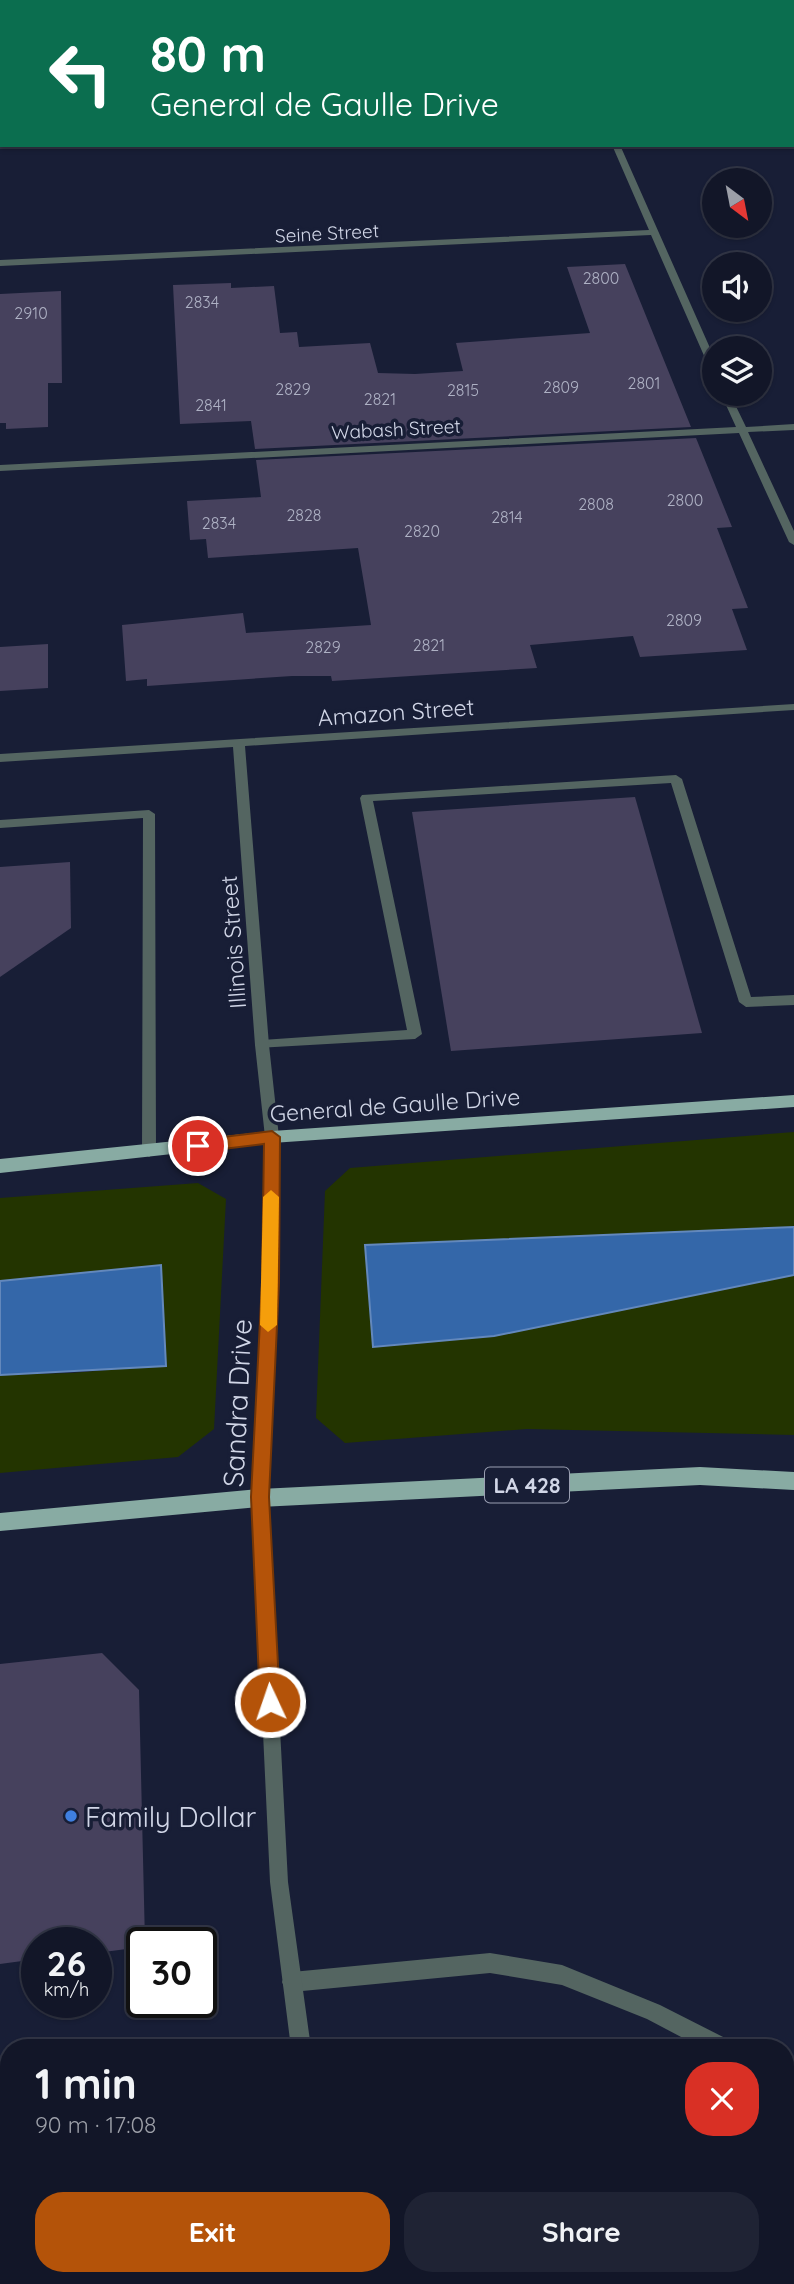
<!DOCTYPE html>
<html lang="en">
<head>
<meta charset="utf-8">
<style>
	:root { --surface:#121628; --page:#1f2334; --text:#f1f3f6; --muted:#9c9fa8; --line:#313545; --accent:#b45309 }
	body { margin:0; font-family:Quicksand,sans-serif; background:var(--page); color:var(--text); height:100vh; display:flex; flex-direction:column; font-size:26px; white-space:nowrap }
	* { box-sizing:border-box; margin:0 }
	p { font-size:23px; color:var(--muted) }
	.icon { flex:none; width:38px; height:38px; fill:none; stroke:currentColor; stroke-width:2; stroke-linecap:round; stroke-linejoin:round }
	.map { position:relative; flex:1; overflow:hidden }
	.sheet { position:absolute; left:0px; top:2039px; width:794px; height:247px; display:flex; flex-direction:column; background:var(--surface); border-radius:28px 28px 0 0; box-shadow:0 2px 5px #0004,0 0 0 2px var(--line) }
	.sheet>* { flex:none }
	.guide { position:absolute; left:0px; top:0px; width:794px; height:147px; box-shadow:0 2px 5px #0004,0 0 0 2px var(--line); background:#0b6e4f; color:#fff; overflow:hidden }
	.needle { width:46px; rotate:148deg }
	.tools { position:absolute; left:702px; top:168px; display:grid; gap:14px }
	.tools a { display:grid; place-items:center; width:70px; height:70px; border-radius:50%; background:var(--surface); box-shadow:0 2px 5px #0004,0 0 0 2px var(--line); font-size:35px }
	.speed { position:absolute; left:21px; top:1927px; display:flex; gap:14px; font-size:35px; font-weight:700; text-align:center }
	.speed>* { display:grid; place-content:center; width:91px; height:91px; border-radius:50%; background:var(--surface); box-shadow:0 2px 5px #0004,0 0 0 2px var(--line); line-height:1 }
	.speed small { font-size:18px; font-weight:400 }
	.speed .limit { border:4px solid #111; border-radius:10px; background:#fff; color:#111 }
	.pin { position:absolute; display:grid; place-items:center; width:60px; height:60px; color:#fff; margin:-30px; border:4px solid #fff; border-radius:50%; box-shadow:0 2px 7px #0007 }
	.me { position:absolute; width:77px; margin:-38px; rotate:357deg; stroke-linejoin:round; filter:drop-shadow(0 0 5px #0008) }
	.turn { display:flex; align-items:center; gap:24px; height:147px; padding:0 35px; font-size:32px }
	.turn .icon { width:91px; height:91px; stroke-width:2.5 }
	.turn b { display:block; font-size:49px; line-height:60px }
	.round { display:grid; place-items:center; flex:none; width:74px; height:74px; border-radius:28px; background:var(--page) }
	.headline { display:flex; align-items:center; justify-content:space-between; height:119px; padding:0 35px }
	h1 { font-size:42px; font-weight:700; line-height:52px }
	.button { display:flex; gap:14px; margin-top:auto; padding:14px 35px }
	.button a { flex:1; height:80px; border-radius:28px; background:var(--accent); color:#fff; font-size:28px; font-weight:700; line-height:80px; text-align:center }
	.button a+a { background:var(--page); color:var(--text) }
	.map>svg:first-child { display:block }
</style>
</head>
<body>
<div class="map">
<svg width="794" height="2284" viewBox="0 0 794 2284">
	<rect width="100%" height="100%" fill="#181e36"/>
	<!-- green -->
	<g fill="#233400">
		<polygon points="794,1132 794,1227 365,1246 373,1347 494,1336 794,1275 794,1435 527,1429 345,1443 316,1418 325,1191 350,1168"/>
		<polygon points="198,1183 226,1199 214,1429 178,1457 0,1473 0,1375 72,1373 166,1365 160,1265 0,1281 0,1198"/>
	</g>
	<!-- water -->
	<g fill="#3467a9" stroke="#6388bc" stroke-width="2">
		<polygon points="794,1227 794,1275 494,1336 373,1347 365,1245"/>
		<polygon points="161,1265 166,1366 0,1375 0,1281"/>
	</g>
	<!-- building -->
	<g fill="#46415d">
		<polygon points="625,264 691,427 255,449 251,421 180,424 173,285 231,283 231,288 274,286 280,333 297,332 299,347 370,343 378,373 415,374 463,371 456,343 590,333 567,267"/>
		<polygon points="61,291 62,383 48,383 48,427 6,429 6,423 0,423 0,294"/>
		<polygon points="696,438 732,527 717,528 748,608 732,609 747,650 640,657 633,636 530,645 537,668 332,681 331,676 292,676 147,686 147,679 126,681 122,625 243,613 246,633 371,625 358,548 208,558 206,539 190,540 187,501 261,497 256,460"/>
		<polygon points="48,644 48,688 0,691 0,647"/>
		<polygon points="635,797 702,1033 451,1051 412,812"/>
		<polygon points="70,862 71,928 0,977 0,867"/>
		<polygon points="102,1653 139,1690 145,1942 142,1947 96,1953 96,1942 37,1942 37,1959 0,1964 0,1664"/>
	</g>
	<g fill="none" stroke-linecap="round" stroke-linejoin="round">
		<!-- service -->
		<g fill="#546561" fill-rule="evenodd">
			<polygon points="676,775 682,779 751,997 794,995 794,1005 746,1007 739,1002 671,783 373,801 422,1034 415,1039 257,1048 255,1045 257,1042 262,1040 407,1030 360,798 362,795"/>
			<polygon points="149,810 155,814 156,1152 149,1157 142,1152 143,818 0,828 0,820"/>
			<polygon points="490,1953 562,1965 660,2005 731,2041 734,2048 702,2048 647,2019 562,1985 490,1973 292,1992 285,1989 282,1982 285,1975 292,1972"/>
			<polygon points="786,2056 794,2058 794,2078 786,2076"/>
			<polygon points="230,2277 310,2277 307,2284 227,2284"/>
		</g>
		<!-- minor -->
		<g fill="#546561" fill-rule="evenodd">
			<polygon points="623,0 629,0 622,2"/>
			<rect x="0" y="67" width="2" height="4"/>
			<rect x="793" y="128" width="1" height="4"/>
			<polygon points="612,145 620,145 714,357 714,370 709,367 651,235 0,266 0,260 649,230"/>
			<polygon points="721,394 730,394 746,427 794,424 794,430 748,432 794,531 794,545 789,542 739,433 0,471 0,465 736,427"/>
			<polygon points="794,704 794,710 245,746 269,1045 279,1137 277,1282 268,1498 288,1882 311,2048 291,2048 270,1882 252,1498 263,1282 265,1137 255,1045 233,747 0,762 0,754"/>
			<polygon points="306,2277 326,2277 326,2284 304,2284"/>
		</g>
		<!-- primary -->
		<g fill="#88aba3" fill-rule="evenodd">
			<polygon points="794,1095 794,1107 272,1143 0,1173 0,1159 272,1131"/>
			<polygon points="700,1467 794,1472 794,1490 700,1485 260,1507 0,1531 0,1513 260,1489"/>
		</g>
	</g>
	<!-- route -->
	<polygon fill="#b45309" stroke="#753606" stroke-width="2" points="272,1131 280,1137 279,1282 269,1497 280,1702 277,1709 270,1711 263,1709 260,1702 251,1497 262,1282 264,1144 198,1152 190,1146 198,1140"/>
	<!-- slow -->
	<polygon fill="#f59e0b" points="271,1190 279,1197 277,1325 268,1332 260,1325 263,1197"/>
	<!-- markers -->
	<circle fill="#3f7fe0" stroke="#181e36" stroke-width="2.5" cx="71" cy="1816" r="7"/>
	<g text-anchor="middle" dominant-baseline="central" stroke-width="7" stroke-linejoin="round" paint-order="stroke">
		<!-- far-number labels -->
		<g font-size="16" fill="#aeb1c4">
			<text x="601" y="278">2800</text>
			<text x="202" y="302">2834</text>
			<text x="31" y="313">2910</text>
			<text x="644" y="383">2801</text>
			<text x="561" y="387">2809</text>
			<text x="293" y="389">2829</text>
			<text x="463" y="390">2815</text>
			<text x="380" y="399">2821</text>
			<text x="211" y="405">2841</text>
			<text x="685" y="500">2800</text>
			<text x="596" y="504">2808</text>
			<text x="304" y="515">2828</text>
			<text x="507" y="517">2814</text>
			<text x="219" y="523">2834</text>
			<text x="422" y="531">2820</text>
			<text x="684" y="620">2809</text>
			<text x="429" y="645">2821</text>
			<text x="323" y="647">2829</text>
		</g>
		<!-- far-street labels -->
		<g font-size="19" fill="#d1d6e7" stroke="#181e36">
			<text transform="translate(327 233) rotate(-3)">Seine Street</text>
			<text transform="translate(396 429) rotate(-3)">Wabash Street</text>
		</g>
		<!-- shield labels -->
		<rect fill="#181e36" stroke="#9a9fb2" stroke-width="2" x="485" y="1467.5" width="84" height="35" rx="5"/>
		<g font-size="21" font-weight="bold" fill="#d1d6e7">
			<text x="527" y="1485">LA 428</text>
		</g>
		<!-- street labels -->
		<g font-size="23" fill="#d1d6e7" stroke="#181e36">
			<text transform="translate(396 712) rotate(-4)">Amazon Street</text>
			<text transform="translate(233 942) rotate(-94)">Illinois Street</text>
			<text transform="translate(395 1105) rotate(-4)">General de Gaulle Drive</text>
		</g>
		<!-- near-street labels -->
		<g font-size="28" fill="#d1d6e7" stroke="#181e36">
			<text transform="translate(237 1403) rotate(-87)">Sandra Drive</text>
		</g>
		<!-- near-poi labels -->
		<g font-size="28" fill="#d1d6e7" stroke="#181e36" text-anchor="start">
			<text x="85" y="1816">Family Dollar</text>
		</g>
	</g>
</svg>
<div class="tools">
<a><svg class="needle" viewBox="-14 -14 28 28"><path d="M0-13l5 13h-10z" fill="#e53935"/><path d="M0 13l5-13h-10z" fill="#9c9fa8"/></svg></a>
<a><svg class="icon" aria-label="sound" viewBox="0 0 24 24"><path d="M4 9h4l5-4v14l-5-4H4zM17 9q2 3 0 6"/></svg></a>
<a><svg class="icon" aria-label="layers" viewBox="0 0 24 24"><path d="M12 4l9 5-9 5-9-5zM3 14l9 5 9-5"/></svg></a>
</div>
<div class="speed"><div>26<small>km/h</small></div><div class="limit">30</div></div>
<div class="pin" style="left:198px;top:1146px;background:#d93025"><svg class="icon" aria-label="arrive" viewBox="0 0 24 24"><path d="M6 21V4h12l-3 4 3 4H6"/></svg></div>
<svg class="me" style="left:270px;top:1702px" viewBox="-20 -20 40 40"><circle r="17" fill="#b45309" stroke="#fff" stroke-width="3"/><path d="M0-11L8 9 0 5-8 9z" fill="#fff"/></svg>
<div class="guide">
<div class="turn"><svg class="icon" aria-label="left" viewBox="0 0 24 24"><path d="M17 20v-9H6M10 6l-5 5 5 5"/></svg><div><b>80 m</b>General de Gaulle Drive</div></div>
</div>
<section class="sheet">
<div class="headline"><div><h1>1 min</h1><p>90 m · 17:08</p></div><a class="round" style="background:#d93025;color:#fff"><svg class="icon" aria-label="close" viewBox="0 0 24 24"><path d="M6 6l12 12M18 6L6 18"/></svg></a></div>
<div class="button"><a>Exit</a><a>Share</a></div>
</section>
</div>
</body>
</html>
